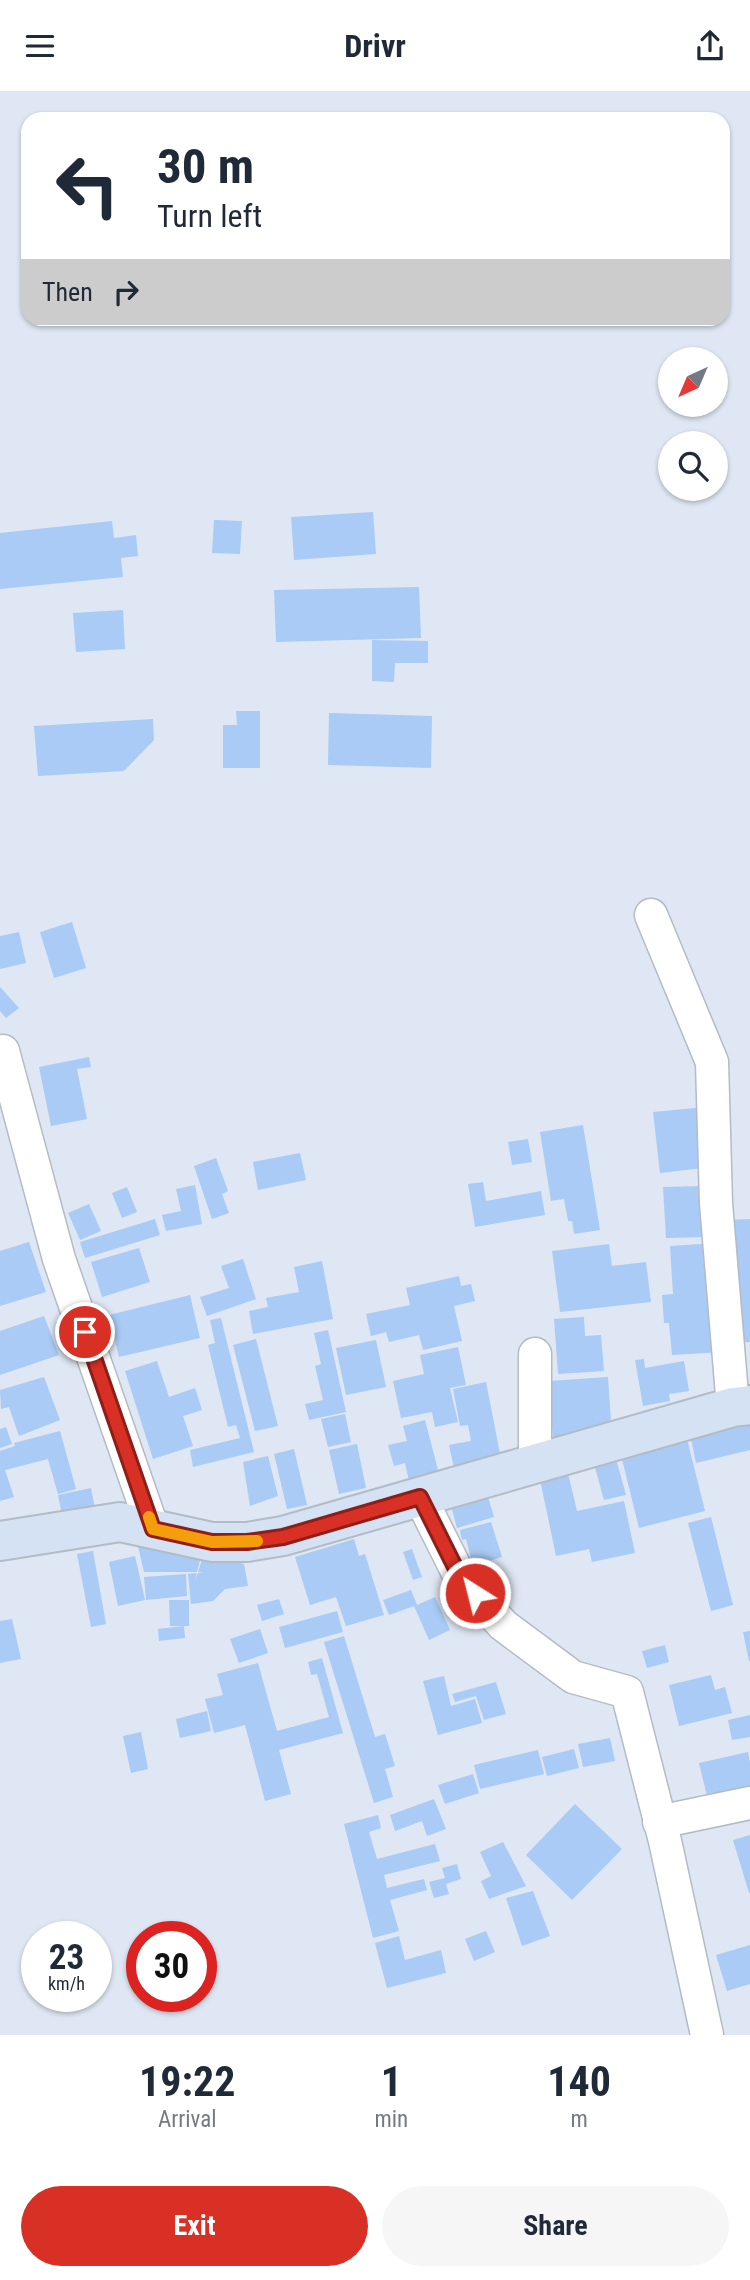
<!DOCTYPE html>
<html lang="en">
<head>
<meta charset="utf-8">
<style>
	:root { --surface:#fff; --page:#f6f6f7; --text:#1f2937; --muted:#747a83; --accent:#d93025 }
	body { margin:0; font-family:"Roboto Condensed",sans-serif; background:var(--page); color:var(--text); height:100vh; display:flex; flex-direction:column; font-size:26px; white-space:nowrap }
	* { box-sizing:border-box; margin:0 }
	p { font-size:23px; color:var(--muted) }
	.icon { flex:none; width:38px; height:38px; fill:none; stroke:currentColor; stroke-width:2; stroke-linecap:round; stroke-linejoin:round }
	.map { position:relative; height:1944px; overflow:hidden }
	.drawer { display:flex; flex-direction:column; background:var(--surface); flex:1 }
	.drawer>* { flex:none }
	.banner { position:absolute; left:21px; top:21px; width:709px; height:214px; border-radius:21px; box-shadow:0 2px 5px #0004; background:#fff; color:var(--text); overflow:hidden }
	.needle { width:46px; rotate:224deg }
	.controls { position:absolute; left:658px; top:256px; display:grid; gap:14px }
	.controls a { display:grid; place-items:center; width:70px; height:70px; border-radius:50%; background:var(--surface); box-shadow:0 2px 5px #0004; font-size:35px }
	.speed { position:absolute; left:21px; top:1830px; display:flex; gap:14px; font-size:35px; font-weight:700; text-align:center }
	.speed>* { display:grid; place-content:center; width:91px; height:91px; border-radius:50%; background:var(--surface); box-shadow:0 2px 5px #0004; line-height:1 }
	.speed small { font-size:18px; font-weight:400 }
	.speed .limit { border:10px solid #d22; background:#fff; color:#111 }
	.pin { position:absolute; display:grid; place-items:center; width:60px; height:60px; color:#fff; margin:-30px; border:4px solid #fff; border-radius:50%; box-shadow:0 2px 7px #0007 }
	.me { position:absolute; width:77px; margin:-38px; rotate:324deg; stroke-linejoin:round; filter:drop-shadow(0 0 5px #0008) }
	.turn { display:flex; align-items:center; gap:24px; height:147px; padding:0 21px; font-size:32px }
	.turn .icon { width:91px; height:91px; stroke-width:2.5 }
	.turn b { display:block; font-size:49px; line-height:60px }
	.then { display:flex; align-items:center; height:66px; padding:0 21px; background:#0003; gap:14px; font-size:26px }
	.eta { display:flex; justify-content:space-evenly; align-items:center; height:119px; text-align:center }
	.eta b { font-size:42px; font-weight:700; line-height:49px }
	.button { display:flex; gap:14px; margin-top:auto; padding:14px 21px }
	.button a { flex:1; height:80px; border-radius:42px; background:var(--accent); color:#fff; font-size:28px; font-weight:700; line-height:80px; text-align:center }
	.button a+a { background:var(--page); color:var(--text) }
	header { display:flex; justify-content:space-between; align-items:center; height:91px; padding:0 21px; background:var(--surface); font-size:32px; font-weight:700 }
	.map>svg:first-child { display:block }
</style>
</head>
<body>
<header><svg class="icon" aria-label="menu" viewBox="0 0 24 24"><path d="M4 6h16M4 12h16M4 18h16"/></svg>Drivr<svg class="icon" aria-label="share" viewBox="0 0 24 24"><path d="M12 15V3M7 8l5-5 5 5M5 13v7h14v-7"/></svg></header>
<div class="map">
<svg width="750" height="1944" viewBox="0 0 750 1944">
	<rect width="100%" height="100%" fill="#dee7f3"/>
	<!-- building -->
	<g fill="#a9cbf5">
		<polygon points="373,421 376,463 294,469 291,426"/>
		<polygon points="214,429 242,430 240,463 212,462"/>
		<polygon points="112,430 114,447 136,444 138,465 121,467 123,486 0,498 0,442"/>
		<polygon points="419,496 421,547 276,551 274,499"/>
		<polygon points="123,519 125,558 76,561 73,522"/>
		<polygon points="372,549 428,550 428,572 395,572 394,591 372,590"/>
		<polygon points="236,620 260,620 260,677 223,677 223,634 237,634"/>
		<polygon points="329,622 432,625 431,677 328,674"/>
		<polygon points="153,628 154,649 124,680 38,685 34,635"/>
		<polygon points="72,831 86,877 54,887 40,841"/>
		<polygon points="19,841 26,872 0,878 0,845"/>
		<polygon points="0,896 19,917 6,927 0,920"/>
		<polygon points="89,966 91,976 77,978 87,1028 51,1035 39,976"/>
		<polygon points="696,1017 703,1077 660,1082 653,1021"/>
		<polygon points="583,1034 600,1139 574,1143 572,1130 568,1130 564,1108 551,1110 540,1041"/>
		<polygon points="528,1048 532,1071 512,1074 508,1051"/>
		<polygon points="300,1062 306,1089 258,1099 253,1071"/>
		<polygon points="216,1067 228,1100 222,1103 229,1122 212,1128 194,1075"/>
		<polygon points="483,1091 486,1110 541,1100 545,1124 475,1136 468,1093"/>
		<polygon points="195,1094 202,1133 166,1140 162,1124 181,1120 176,1098"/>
		<polygon points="704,1095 706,1146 666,1147 663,1096"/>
		<polygon points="127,1096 137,1121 122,1127 112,1102"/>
		<polygon points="89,1113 101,1140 80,1149 68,1122"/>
		<polygon points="155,1128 160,1144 85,1167 80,1151"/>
		<polygon points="750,1128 750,1251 736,1252 726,1129"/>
		<polygon points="29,1151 46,1201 0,1215 0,1160"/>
		<polygon points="715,1152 723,1261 672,1264 669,1232 664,1232 662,1204 673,1203 670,1155"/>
		<polygon points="609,1153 612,1175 646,1171 651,1211 560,1221 552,1160"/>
		<polygon points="139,1157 150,1191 102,1206 91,1171"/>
		<polygon points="243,1168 256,1208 207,1225 200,1206 229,1197 221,1175"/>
		<polygon points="322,1170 333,1228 253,1243 249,1220 268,1216 266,1207 299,1201 294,1176"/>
		<polygon points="459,1185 461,1195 471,1193 475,1210 454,1215 462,1250 423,1259 419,1244 389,1251 386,1241 371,1245 366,1223 410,1214 406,1197"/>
		<polygon points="190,1204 200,1247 119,1266 109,1224"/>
		<polygon points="44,1225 59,1264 0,1284 0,1240"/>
		<polygon points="584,1226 585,1245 601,1244 604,1280 558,1283 554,1228"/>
		<polygon points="221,1227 254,1361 193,1376 190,1359 240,1347 236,1334 228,1336 208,1254 215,1252 210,1229"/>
		<polygon points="328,1239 346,1321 309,1329 305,1313 323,1309 315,1275 321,1273 314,1242"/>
		<polygon points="256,1248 278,1335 255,1340 233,1254"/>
		<polygon points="376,1249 386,1296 346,1304 336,1257"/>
		<polygon points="458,1256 466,1294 450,1297 458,1331 435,1336 432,1321 401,1327 393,1290 424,1283 420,1264"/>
		<polygon points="644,1268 645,1277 684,1270 689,1300 669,1303 670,1310 643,1315 635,1269"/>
		<polygon points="157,1270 169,1306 195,1297 202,1319 183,1325 193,1355 153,1368 125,1280"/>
		<polygon points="44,1286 60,1329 19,1345 9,1316 1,1318 0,1299"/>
		<polygon points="608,1286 612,1346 553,1349 549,1290"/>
		<polygon points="486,1291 502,1373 455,1382 449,1354 471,1350 468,1334 460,1335 453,1298"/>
		<polygon points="345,1323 351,1351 328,1356 321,1328"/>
		<polygon points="425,1329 439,1383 409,1390 405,1372 394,1375 388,1354 407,1350 403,1335"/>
		<polygon points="750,1330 750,1359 696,1372 690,1343"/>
		<polygon points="6,1336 12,1353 0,1357 0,1338"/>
		<polygon points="60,1340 76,1398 58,1403 48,1368 5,1379 14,1406 0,1410 0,1360 15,1355 14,1352"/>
		<polygon points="685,1340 705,1420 639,1437 619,1356"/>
		<polygon points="357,1353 366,1397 339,1403 329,1359"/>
		<polygon points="294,1358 307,1414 287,1418 274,1363"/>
		<polygon points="268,1365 278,1405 250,1415 243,1371"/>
		<polygon points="616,1368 626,1404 604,1409 594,1373"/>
		<polygon points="566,1374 577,1420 624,1410 635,1462 592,1471 589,1458 556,1465 538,1379"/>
		<polygon points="485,1396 494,1426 457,1437 449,1407"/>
		<polygon points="91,1397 96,1423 63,1429 58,1404"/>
		<polygon points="711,1426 733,1514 711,1520 688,1432"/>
		<polygon points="491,1431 502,1466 473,1475 466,1448 462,1449 460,1439"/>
		<polygon points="135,1442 201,1465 197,1481 144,1481"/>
		<polygon points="354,1448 359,1465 365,1463 384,1524 346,1535 336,1506 310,1514 295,1466"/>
		<polygon points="412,1458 422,1486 413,1489 403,1461"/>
		<polygon points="93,1460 106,1533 91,1536 77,1463"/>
		<polygon points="204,1462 244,1473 248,1495 225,1498 213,1510 191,1513 188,1483 197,1482 195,1489 198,1482 203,1481 198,1481"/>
		<polygon points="135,1465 145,1509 118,1515 109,1471"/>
		<polygon points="186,1483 187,1505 146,1509 144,1486"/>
		<polygon points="411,1499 417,1514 435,1506 450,1539 429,1549 414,1515 389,1524 383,1509"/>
		<polygon points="279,1508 284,1523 262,1530 257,1514"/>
		<polygon points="169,1509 189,1509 189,1535 170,1535"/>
		<polygon points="337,1520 343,1541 285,1557 279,1536"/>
		<polygon points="12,1528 21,1568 0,1572 0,1530"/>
		<polygon points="184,1535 185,1547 159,1550 158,1538"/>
		<polygon points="260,1538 268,1562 239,1572 230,1548"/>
		<polygon points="750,1540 750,1570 749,1570 743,1541"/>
		<polygon points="344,1545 375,1646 385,1643 395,1675 385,1678 393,1706 374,1712 324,1551"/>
		<polygon points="665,1554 669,1571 647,1577 642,1560"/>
		<polygon points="322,1567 343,1642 279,1659 291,1703 265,1710 245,1634 214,1642 205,1608 223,1604 217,1583 258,1572 277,1640 329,1626 317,1583 311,1584 308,1571"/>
		<polygon points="711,1584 715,1599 725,1596 732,1622 679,1635 669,1594"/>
		<polygon points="444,1585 451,1615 475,1608 482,1632 438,1644 423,1590"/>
		<polygon points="496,1591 506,1623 484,1629 476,1605 455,1611 452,1603"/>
		<polygon points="207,1620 211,1640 180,1647 176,1628"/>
		<polygon points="750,1624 750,1646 732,1649 728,1629"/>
		<polygon points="141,1641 148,1678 131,1682 123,1645"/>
		<polygon points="610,1647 615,1670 583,1676 578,1653"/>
		<polygon points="574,1658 579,1677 547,1685 542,1666"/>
		<polygon points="538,1659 544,1683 480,1698 474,1674"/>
		<polygon points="748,1661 750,1671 750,1703 709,1713 699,1672"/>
		<polygon points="473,1683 479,1702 445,1713 438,1694"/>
		<polygon points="434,1708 446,1738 427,1745 422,1730 395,1740 390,1724"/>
		<polygon points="575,1713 622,1758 572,1809 526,1764"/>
		<polygon points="378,1724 381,1737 369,1741 377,1768 435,1753 440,1770 384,1784 387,1797 424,1788 427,1799 390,1809 399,1840 373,1847 344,1733"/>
		<polygon points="750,1744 750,1802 749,1802 733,1749"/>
		<polygon points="503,1751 526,1795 489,1808 481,1790 491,1785 480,1761"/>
		<polygon points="457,1773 461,1788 446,1793 449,1803 434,1807 429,1791 445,1787 442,1777"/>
		<polygon points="533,1800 550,1845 522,1855 506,1807"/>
		<polygon points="486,1840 495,1861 474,1870 465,1848"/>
		<polygon points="399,1845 405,1869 441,1859 446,1882 387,1897 375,1852"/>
		<polygon points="750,1854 750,1893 727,1900 716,1864"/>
	</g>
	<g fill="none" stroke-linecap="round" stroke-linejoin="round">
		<defs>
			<g id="street">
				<polyline points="651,824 712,971 716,1112 733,1316"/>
				<polyline points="3,960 59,1168 153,1438"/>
				<polyline points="535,1263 535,1373"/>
				<polyline points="420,1406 460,1486 503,1534 573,1586 627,1601 665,1750 707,1944"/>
				<polyline points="659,1731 750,1712"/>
			</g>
			<polyline id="secondary" points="0,1450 120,1431 212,1451 247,1451 283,1445 733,1316 750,1314"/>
		</defs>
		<!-- street casing -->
		<use href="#street" stroke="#b2bbc6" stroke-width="35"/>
		<!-- secondary casing -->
		<use href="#secondary" stroke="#b2bbc6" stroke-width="42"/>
		<!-- street -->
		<use href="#street" stroke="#fff" stroke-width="32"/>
		<!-- secondary -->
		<use href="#secondary" stroke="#d5e2f3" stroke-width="38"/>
	</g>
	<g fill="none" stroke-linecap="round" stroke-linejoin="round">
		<defs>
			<polyline id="route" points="85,1241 153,1438 212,1451 247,1451 283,1446 420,1406 460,1486 475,1502"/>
		</defs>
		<!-- route casing -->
		<use href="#route" stroke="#8d1f18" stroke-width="18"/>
		<!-- route -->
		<use href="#route" stroke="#d93025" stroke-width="12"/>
		<!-- slow -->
		<polyline stroke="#f59e0b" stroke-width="12" points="149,1426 153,1438 212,1451 257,1450"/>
	</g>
</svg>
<div class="controls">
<a><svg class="needle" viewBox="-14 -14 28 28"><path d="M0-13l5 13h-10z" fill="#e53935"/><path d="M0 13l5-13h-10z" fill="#747a83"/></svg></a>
<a><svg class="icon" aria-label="search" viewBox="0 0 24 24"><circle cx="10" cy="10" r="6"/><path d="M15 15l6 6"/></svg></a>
</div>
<div class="speed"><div>23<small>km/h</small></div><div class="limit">30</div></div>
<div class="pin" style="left:85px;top:1241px;background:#d93025"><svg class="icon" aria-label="arrive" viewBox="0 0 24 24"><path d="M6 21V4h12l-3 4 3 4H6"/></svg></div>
<svg class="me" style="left:475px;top:1502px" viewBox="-20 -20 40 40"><circle r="17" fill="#d93025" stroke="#fff" stroke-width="3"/><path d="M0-11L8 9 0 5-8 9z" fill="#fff"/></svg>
<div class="banner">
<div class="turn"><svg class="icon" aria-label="left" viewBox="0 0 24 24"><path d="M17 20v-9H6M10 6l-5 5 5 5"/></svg><div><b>30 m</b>Turn left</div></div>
<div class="then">Then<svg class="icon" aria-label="right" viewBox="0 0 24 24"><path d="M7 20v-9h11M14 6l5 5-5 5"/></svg></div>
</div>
</div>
<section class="drawer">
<div class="eta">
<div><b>19:22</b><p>Arrival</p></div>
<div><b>1</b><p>min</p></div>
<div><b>140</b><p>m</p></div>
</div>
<div class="button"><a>Exit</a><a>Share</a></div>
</section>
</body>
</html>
